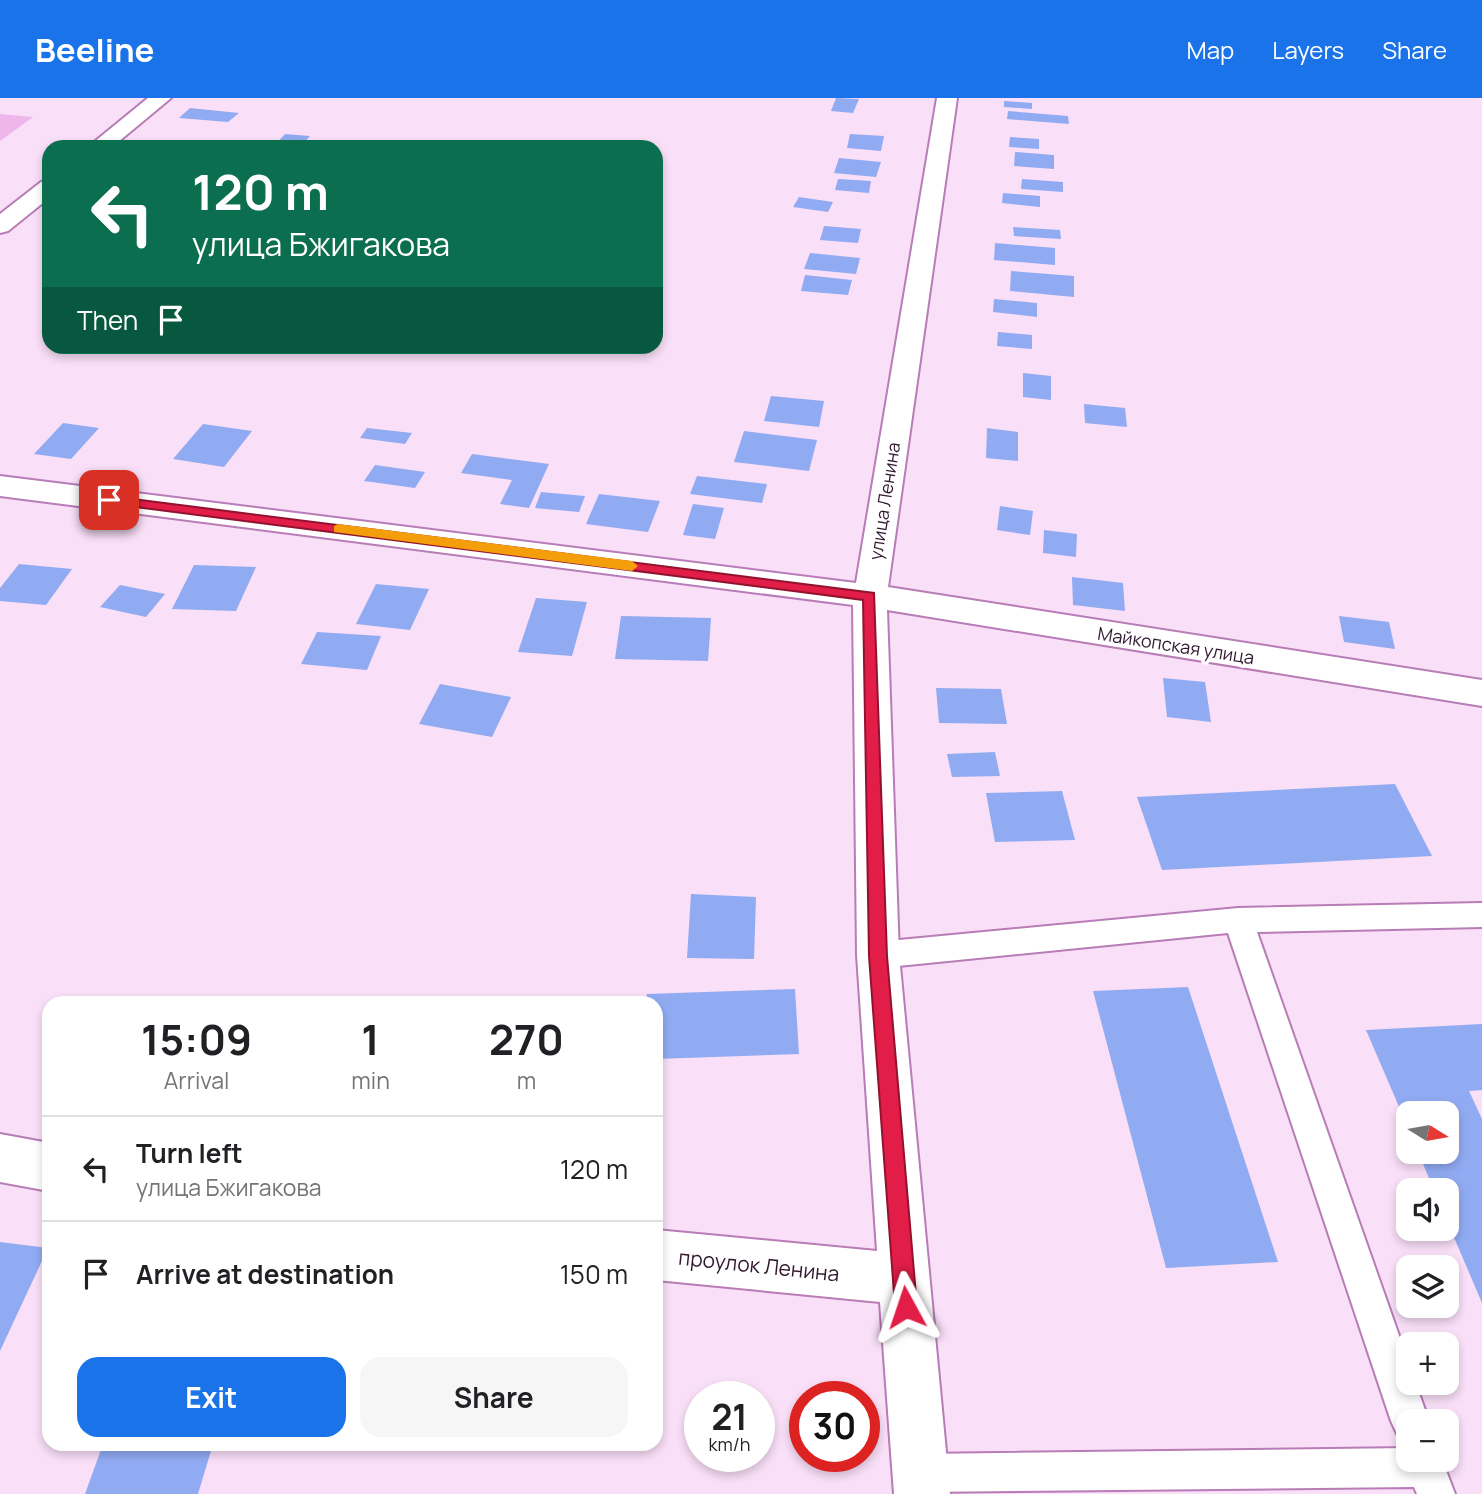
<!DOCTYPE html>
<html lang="en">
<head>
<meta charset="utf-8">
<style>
	:root { --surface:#fff; --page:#f6f6f6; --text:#202124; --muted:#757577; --line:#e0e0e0; --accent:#1a73e8 }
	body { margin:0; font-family:Manrope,sans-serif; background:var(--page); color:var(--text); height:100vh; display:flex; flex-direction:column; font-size:26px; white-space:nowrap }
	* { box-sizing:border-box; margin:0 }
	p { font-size:23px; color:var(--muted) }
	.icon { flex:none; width:38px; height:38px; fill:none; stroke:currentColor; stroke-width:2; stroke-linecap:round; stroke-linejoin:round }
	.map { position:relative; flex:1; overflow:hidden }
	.panel { position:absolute; left:42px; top:898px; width:621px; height:455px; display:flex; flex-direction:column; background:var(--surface); border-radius:21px; box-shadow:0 4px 10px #0003 }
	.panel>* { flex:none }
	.guide { position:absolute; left:42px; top:42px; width:621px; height:214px; border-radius:21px; box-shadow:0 4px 10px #0003; background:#0b6e4f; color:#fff; overflow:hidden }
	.needle { width:46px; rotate:101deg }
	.tools { position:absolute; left:1396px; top:1003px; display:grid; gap:14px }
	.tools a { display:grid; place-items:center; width:63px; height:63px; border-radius:14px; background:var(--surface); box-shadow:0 4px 10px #0003; font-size:35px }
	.speed { position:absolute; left:684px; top:1283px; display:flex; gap:14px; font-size:35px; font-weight:700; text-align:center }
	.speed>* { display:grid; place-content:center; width:91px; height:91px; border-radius:50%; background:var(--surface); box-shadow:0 4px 10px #0003; line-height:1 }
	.speed small { font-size:18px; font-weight:400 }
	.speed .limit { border:10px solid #d22; background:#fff; color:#111 }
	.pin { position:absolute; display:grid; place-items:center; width:60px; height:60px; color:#fff; margin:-30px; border-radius:14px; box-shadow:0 4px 10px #0006 }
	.me { position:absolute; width:77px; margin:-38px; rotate:355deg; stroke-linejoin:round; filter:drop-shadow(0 0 5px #0008) }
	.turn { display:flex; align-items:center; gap:24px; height:147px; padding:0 35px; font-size:32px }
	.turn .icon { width:91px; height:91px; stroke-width:2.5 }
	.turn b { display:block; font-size:49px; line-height:60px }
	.then { display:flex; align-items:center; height:66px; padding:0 35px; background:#0003; gap:14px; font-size:26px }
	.eta { display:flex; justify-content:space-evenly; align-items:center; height:119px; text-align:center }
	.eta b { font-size:42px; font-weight:700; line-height:49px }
	.cta { display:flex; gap:14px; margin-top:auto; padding:14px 35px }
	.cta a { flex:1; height:80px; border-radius:21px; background:var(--accent); color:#fff; font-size:28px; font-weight:700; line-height:80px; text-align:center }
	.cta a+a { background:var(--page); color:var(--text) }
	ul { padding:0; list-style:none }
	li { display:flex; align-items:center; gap:21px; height:105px; padding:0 35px; border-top:2px solid var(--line) }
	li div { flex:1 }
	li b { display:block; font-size:26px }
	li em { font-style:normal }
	header { display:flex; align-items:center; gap:42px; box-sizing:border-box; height:98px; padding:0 35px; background:var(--accent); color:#fff }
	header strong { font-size:33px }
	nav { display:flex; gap:38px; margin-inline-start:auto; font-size:24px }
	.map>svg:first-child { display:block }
</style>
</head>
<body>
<header>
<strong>Beeline</strong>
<nav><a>Map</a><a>Layers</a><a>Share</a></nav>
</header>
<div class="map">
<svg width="1482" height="1396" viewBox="0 0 1482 1396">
	<rect width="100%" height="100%" fill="#f9dff7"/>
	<!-- green -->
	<polygon fill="#eeb6eb" points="0,16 33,19 0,43"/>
	<!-- building -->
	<g fill="#91abf2">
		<polygon points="836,0 859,1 853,15 831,13"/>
		<polygon points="1004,3 1032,5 1032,11 1004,9"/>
		<polygon points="190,10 239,15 228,24 179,20"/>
		<polygon points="1008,13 1068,18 1069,26 1007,21"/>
		<polygon points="285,36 310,38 300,49 273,49"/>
		<polygon points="850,36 884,38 881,53 847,50"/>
		<polygon points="1010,39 1039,41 1039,51 1009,49"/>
		<polygon points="1015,54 1054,57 1054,71 1014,68"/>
		<polygon points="839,60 881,64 876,79 834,75"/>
		<polygon points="838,81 871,83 869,95 835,92"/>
		<polygon points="1022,81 1063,84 1063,94 1021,91"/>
		<polygon points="1003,95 1040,98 1040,109 1002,105"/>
		<polygon points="799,99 833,104 828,114 793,109"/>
		<polygon points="824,128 861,131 858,145 820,142"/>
		<polygon points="1013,129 1060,132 1061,141 1014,138"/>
		<polygon points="995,145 1055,150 1055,167 994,162"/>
		<polygon points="810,155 860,160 856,176 804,171"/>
		<polygon points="1011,173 1074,178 1074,199 1010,193"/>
		<polygon points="805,177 852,182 848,197 801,193"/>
		<polygon points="994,201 1037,205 1037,219 993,214"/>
		<polygon points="998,234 1032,237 1032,251 997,248"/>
		<polygon points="1023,275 1051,278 1051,302 1023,299"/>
		<polygon points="771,298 824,303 819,329 764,323"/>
		<polygon points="1084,306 1125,310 1127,329 1085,325"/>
		<polygon points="63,325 99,330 71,361 34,356"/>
		<polygon points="203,326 252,333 224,369 173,361"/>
		<polygon points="367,330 412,335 405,346 360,340"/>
		<polygon points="987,330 1018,334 1018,363 986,360"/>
		<polygon points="744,333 817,342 809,373 734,364"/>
		<polygon points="472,356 549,366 529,410 500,406 512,382 461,375"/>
		<polygon points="375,367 425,374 415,390 364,383"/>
		<polygon points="697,378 767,386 762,405 690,396"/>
		<polygon points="541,394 585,398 579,414 535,410"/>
		<polygon points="599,396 660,403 648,434 586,426"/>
		<polygon points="693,406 724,410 715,441 683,437"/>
		<polygon points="1000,408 1033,413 1030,437 997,432"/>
		<polygon points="1044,432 1077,436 1076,459 1043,455"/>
		<polygon points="19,466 72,471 46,507 0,503 0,490"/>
		<polygon points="194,467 256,469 236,513 172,511"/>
		<polygon points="1072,479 1123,485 1125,513 1073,507"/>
		<polygon points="376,486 429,491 410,532 356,526"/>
		<polygon points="120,487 165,496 146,519 100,509"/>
		<polygon points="536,500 587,504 572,558 518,554"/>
		<polygon points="621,518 711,520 708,563 615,561"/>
		<polygon points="1339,518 1389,524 1395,551 1344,544"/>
		<polygon points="317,534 381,538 367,572 301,566"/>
		<polygon points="1163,580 1205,584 1211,624 1167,619"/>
		<polygon points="440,586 511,599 492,639 419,626"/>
		<polygon points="936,590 1001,591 1007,626 939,625"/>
		<polygon points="995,654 1000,678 952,679 947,656"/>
		<polygon points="1395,686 1432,758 1162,772 1137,699"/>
		<polygon points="1062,693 1075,742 995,744 986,695"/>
		<polygon points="691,796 756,799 754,861 687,860"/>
		<polygon points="1188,889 1278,1164 1166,1170 1093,893"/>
		<polygon points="795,891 799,956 656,961 656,905 646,905 647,896"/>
		<polygon points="1482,926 1482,992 1469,993 1482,1021 1482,1205 1447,1123 1447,1092 1434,1092 1418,1054 1447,1054 1447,1015 1409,1015 1409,1032 1366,932"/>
		<polygon points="0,1144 48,1150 0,1253"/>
		<polygon points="103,1346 213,1346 198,1396 85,1396"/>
	</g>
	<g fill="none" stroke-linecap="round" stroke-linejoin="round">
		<defs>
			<g id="lane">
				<polygon points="1482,805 1482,829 1257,834 1409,1266 1409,1284 1415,1284 1429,1323 1409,1323 1409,1341 1397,1336 1391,1323 1228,835 878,870 868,866 863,857 868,848 878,844 1238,810"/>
				<polygon points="1409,1350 1409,1362 1442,1362 1455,1396 1417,1396 1414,1389 920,1394 906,1389 901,1375 906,1361 920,1356"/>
			</g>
			<g id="street">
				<polygon points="148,0 171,0 112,49 88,49"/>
				<polygon points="937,0 957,0 888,489 1482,582 1482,608 887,512 899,857 950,1396 894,1396 880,1204 656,1182 656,1132 877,1153 857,857 853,507 0,398 0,378 856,485"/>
				<polygon points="49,82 49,100 8,133 0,135 0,116 41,84"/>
				<polygon points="0,1036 49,1045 49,1093 0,1084"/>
			</g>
		</defs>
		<!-- lane casing -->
		<use href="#lane" stroke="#b87cb6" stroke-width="4"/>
		<!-- street casing -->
		<use href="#street" stroke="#b87cb6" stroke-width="4"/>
		<!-- lane -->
		<use href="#lane" fill="#fff" fill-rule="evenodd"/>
		<!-- street -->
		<use href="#street" fill="#fff" fill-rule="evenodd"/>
	</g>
	<!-- route -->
	<polygon fill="#e11d48" stroke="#92132f" stroke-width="2" points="109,398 874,495 887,858 917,1209 914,1216 906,1219 898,1216 895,1209 869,858 863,502 104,405 104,399"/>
	<!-- slow -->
	<polygon fill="#f59e0b" points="338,426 632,463 638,468 632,473 334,434 334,428"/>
	<g text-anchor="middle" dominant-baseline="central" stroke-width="7" stroke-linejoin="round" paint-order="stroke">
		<!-- street labels -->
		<g font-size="18" fill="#321a31" stroke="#fff">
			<text transform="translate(884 403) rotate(-81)">улица Ленина</text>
			<text transform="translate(1176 547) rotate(9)">Майкопская улица</text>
		</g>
		<!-- near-street labels -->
		<g font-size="21" fill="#321a31" stroke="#fff">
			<text transform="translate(759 1167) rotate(6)">проулок Ленина</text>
		</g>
	</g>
</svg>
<div class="tools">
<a><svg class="needle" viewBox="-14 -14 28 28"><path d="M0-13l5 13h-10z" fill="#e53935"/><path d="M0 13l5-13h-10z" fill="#757577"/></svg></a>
<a><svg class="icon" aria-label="sound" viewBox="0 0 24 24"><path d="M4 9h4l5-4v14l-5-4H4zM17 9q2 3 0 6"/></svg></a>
<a><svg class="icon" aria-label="layers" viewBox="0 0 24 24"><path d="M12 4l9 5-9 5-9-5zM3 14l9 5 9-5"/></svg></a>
<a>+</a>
<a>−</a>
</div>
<div class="speed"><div>21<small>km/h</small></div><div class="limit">30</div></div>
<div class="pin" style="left:109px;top:402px;background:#d93025"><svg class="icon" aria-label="arrive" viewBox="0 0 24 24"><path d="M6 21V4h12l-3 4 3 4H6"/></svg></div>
<svg class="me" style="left:906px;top:1209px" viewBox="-20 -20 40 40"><path d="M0-17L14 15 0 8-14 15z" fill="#e11d48" stroke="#fff" stroke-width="4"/></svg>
<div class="guide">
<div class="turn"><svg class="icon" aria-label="left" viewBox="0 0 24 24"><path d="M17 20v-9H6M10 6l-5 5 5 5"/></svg><div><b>120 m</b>улица Бжигакова</div></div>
<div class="then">Then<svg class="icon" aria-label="arrive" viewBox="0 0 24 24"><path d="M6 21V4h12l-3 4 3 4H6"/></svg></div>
</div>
<section class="panel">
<div class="eta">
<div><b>15:09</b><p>Arrival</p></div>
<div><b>1</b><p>min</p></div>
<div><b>270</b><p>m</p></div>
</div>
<ul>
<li><svg class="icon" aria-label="left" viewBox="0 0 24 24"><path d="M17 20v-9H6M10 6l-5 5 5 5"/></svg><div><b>Turn left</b><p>улица Бжигакова</p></div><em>120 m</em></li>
<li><svg class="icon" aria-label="arrive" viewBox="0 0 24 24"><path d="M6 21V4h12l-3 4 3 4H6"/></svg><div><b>Arrive at destination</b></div><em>150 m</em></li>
</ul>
<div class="cta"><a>Exit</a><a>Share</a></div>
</section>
</div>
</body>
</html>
